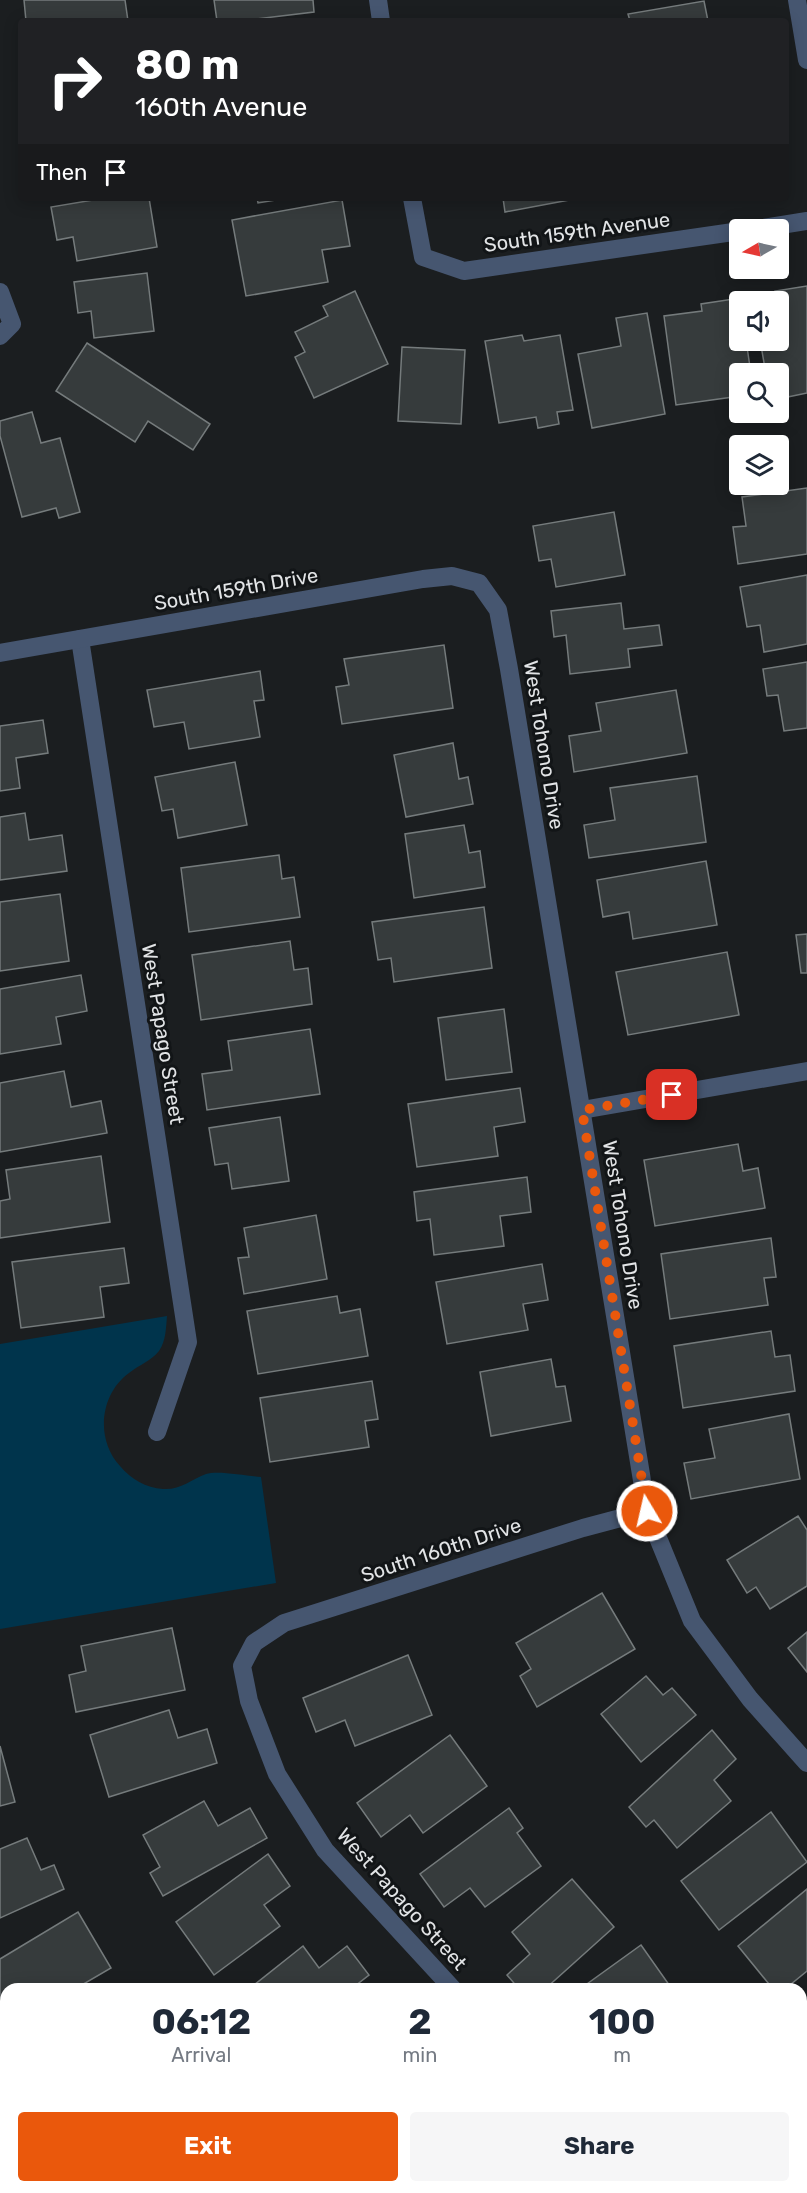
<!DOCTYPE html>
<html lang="en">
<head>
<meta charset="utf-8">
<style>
	:root { --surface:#fff; --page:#f6f6f7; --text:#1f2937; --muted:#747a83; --accent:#ea580c }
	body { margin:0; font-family:Rubik,sans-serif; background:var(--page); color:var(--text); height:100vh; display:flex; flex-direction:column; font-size:22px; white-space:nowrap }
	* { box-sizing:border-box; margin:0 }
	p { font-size:20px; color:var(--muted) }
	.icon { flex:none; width:33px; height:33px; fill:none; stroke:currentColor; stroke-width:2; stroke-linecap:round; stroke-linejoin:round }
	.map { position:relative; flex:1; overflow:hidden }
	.details { position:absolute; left:0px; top:1983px; width:807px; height:210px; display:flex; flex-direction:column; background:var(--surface); border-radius:18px 18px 0 0; box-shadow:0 3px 15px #0003 }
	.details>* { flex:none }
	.guide { position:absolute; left:18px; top:18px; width:771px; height:183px; border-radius:6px; box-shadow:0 3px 15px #0003; background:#202124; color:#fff; overflow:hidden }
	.needle { width:39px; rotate:261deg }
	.controls { position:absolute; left:729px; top:219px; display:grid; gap:12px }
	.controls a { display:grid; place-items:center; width:60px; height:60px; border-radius:6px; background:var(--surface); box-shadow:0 3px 15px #0003; font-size:30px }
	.pin { position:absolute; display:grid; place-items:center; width:51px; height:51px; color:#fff; margin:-26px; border-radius:12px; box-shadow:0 3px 9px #0006 }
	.me { position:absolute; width:66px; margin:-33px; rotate:351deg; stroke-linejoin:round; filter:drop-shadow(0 0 4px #0008) }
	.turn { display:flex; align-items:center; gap:21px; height:126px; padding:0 18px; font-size:27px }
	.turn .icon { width:78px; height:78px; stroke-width:2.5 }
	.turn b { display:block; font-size:42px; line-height:51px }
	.then { display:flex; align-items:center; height:57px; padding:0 18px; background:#0003; gap:12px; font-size:22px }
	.eta { display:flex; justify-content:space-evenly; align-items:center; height:102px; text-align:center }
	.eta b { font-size:36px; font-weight:700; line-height:42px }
	.action { display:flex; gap:12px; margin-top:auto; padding:12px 18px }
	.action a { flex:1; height:69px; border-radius:6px; background:var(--accent); color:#fff; font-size:24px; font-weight:700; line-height:69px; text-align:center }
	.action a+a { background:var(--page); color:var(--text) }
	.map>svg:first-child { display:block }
</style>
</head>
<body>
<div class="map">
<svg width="807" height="2193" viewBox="0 0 807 2193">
	<rect width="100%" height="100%" fill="#1b1e20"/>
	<!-- green -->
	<path fill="#00344c" d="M 167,1316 C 166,1327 166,1341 159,1351 C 151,1361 139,1365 129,1373 C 100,1394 95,1439 120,1466 C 131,1479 146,1488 163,1489 C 181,1490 190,1480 206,1474 C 217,1470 248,1476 261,1477 L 276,1583 L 0,1629 L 0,1344 Z"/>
	<!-- building -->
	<g fill="#363b3c" stroke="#757b7c" stroke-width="1.5">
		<polygon points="24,0 125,0 128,21 26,21"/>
		<polygon points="214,0 313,0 314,12 239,21 217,21"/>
		<polygon points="704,1 708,21 630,21 628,14"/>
		<polygon points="105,198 149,198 157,247 77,261 73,237 57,240 51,207"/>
		<polygon points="257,198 288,198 258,203"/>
		<polygon points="503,198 580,198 505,212"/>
		<polygon points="342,200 350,246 322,250 328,282 246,296 232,220"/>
		<polygon points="147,273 154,331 94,338 91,311 78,313 74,282"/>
		<polygon points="807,286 807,393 778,399 778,374 766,374 760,340 778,340 778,323 781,323 775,291"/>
		<polygon points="355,291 388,364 314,398 295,357 305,352 295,332 328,316 323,306"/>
		<polygon points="740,298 740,340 746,340 751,374 740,374 740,396 676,405 664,316 702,311 701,304"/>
		<polygon points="647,313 665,414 592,428 578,354 621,346 616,318"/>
		<polygon points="522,335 524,341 560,335 573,410 557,412 559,424 538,428 536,417 499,423 485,341"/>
		<polygon points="87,343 210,424 193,450 148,421 135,442 56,391"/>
		<polygon points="402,347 465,350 461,424 398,421"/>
		<polygon points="32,412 41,443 60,438 80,512 59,518 56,508 22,517 0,436 0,421"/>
		<polygon points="807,488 807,554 738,564 733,527 746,526 742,497"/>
		<polygon points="614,512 625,575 556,587 551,559 539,561 533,526"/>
		<polygon points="807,575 807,644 764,652 760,625 747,627 740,587"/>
		<polygon points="621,603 624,629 659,625 662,645 628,649 630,667 570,674 566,635 554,637 551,611"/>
		<polygon points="444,645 453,708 342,724 336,687 349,685 344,659"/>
		<polygon points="807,662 807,728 784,731 778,695 767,696 763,669"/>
		<polygon points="260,671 264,700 254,701 260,737 189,749 184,722 154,727 147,690"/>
		<polygon points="676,690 687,753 574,772 569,736 601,731 596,703"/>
		<polygon points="43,720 48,753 16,758 20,788 0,791 0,726"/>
		<polygon points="453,743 459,779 468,777 473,804 406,817 394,755"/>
		<polygon points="235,762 247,825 178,838 173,809 162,811 155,777"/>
		<polygon points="697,776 706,842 589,858 584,825 615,820 610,788"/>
		<polygon points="25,813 29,840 62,835 67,871 0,880 0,817"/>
		<polygon points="464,825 469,853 480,851 485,887 414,898 405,834"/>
		<polygon points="279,855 282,879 294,877 300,917 189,932 181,868"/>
		<polygon points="706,861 717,925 633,939 629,912 603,917 597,880"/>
		<polygon points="60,894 69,961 0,971 0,902"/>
		<polygon points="484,907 492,968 394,982 391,958 378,960 372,922"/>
		<polygon points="807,934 807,973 801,973 796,935"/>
		<polygon points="290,941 294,970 308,968 312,1004 201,1020 192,955"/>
		<polygon points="727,952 739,1015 628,1035 616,972"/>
		<polygon points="81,975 87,1011 56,1017 61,1044 0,1054 0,989"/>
		<polygon points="504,1009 512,1072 446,1080 438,1018"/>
		<polygon points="310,1029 320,1094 207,1110 202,1074 232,1070 228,1041"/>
		<polygon points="64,1071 71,1107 101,1101 107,1133 0,1152 0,1083"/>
		<polygon points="520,1088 525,1122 494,1127 498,1156 417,1167 408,1104"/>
		<polygon points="280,1117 289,1181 232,1189 228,1163 215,1165 209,1128"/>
		<polygon points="738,1144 743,1171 758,1168 765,1208 655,1226 644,1160"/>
		<polygon points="101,1156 110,1222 0,1238 0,1201 10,1199 6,1170"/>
		<polygon points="527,1177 531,1212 500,1216 504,1246 434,1255 430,1219 417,1221 414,1192"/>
		<polygon points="316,1215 327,1279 244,1294 238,1258 249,1257 244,1228"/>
		<polygon points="771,1238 776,1277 764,1278 768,1305 670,1319 661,1254"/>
		<polygon points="124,1248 129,1283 100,1287 104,1317 21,1328 12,1262"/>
		<polygon points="542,1264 548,1300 523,1304 528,1330 447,1344 436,1282"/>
		<polygon points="337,1296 340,1313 360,1309 368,1356 258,1374 247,1311"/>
		<polygon points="771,1331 775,1357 790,1355 795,1391 683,1408 674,1346"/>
		<polygon points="551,1359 556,1387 565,1386 571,1421 491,1436 480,1372"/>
		<polygon points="372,1381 378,1419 365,1421 369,1447 270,1462 260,1398"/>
		<polygon points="789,1414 800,1479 691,1499 684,1463 715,1458 709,1429"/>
		<polygon points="798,1516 807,1530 807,1586 770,1609 756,1587 747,1593 727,1560"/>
		<polygon points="602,1593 635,1649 537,1707 520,1676 531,1669 516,1643"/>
		<polygon points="172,1628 185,1690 76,1712 69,1675 86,1671 81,1646"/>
		<polygon points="807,1632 807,1672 788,1648"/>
		<polygon points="408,1655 432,1715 355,1746 345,1720 316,1732 303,1698"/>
		<polygon points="646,1676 663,1695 672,1688 696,1715 641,1762 601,1714"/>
		<polygon points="169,1710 178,1738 207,1729 217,1763 109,1797 90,1735"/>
		<polygon points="712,1730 736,1759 714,1780 731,1801 677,1848 654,1820 646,1827 629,1807"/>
		<polygon points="450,1735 487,1786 423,1833 410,1815 381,1837 357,1803"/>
		<polygon points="0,1746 15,1802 0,1806"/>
		<polygon points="204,1801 218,1826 250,1808 267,1838 163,1896 150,1873 160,1867 143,1835"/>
		<polygon points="509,1808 523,1828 517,1833 541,1866 485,1907 470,1888 444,1907 420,1874"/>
		<polygon points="771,1812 807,1862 719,1930 681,1881"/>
		<polygon points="27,1838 41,1870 54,1865 64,1889 0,1918 0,1849"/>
		<polygon points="268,1854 290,1886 264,1905 280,1926 214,1975 176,1922"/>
		<polygon points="572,1879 614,1927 545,1989 519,1989 507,1975 530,1954 512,1932"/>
		<polygon points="807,1889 807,1971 785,1989 773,1989 738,1946"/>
		<polygon points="78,1912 111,1968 75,1989 6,1989 6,2010 0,2000 0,1959"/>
		<polygon points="641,1945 672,1989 580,1989"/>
		<polygon points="303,1946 319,1968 347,1946 369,1975 351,1989 249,1989"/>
		<polygon points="353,2187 406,2187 411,2193 358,2193"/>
		<polygon points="443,2187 491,2187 484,2193 448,2193"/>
		<polygon points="678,2187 744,2187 733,2193 682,2193"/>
	</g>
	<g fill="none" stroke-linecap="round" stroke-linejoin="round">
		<!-- street -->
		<g stroke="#465670" stroke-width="18">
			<polyline points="378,0 381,21"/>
			<polyline points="797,0 807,60"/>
			<polyline points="412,198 423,257 464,271 740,231"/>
			<polyline points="750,230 807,221"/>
			<polyline points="0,292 12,324 0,336"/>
			<polyline points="80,639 188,1342 157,1432"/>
			<polyline points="0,653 423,579 452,576 479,583 498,610 509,669 647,1511 692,1621 750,1699 807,1763"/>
			<polyline points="582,1110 807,1071"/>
			<polyline points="453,1989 325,1850 277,1774 249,1701 242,1666 254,1643 284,1623 583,1528 647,1511"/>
			<polyline points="0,2096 6,2104"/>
			<polyline points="72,2187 77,2193"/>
			<polyline points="604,2187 605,2193"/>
			<polyline points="213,2193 220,2187"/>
		</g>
	</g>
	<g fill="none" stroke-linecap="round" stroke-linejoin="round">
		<!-- route -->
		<polyline stroke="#ea580c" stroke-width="10" stroke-dasharray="0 18" points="647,1511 582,1110 672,1095"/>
	</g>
	<g text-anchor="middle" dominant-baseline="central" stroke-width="6" stroke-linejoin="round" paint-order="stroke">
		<!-- street labels -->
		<g font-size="20" fill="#e2e4e6" stroke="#121517">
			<text transform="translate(577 232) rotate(-8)">South 159th Avenue</text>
			<text transform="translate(236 589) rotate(-10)">South 159th Drive</text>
			<text transform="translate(544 745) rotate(81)">West Tohono Drive</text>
			<text transform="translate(163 1034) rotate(81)">West Papago Street</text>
			<text transform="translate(623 1225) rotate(81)">West Tohono Drive</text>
			<text transform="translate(441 1550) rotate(-18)">South 160th Drive</text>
			<text transform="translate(402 1899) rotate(48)">West Papago Street</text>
		</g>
	</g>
</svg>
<div class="controls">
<a><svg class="needle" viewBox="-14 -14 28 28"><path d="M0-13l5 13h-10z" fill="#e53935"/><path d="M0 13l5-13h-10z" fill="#747a83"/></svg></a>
<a><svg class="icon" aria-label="sound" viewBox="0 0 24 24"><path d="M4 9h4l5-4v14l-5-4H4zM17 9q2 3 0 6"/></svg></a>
<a><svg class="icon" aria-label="search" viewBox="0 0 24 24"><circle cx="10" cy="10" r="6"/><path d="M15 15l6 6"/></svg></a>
<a><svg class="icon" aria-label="layers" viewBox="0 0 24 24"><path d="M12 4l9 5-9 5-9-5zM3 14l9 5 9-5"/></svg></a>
</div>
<div class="pin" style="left:672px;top:1095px;background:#d93025"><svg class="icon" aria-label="arrive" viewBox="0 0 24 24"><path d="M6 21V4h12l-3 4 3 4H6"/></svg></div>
<svg class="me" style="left:647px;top:1511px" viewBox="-20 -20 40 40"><circle r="17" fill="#ea580c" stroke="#fff" stroke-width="3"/><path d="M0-11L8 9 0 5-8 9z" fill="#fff"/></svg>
<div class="guide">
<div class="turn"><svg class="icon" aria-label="right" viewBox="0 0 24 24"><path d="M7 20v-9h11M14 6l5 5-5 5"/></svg><div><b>80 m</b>160th Avenue</div></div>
<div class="then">Then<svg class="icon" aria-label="arrive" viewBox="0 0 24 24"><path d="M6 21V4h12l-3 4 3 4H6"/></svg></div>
</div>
<section class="details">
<div class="eta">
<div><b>06:12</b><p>Arrival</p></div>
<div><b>2</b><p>min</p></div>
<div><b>100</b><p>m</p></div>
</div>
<div class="action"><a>Exit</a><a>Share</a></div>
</section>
</div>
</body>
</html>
